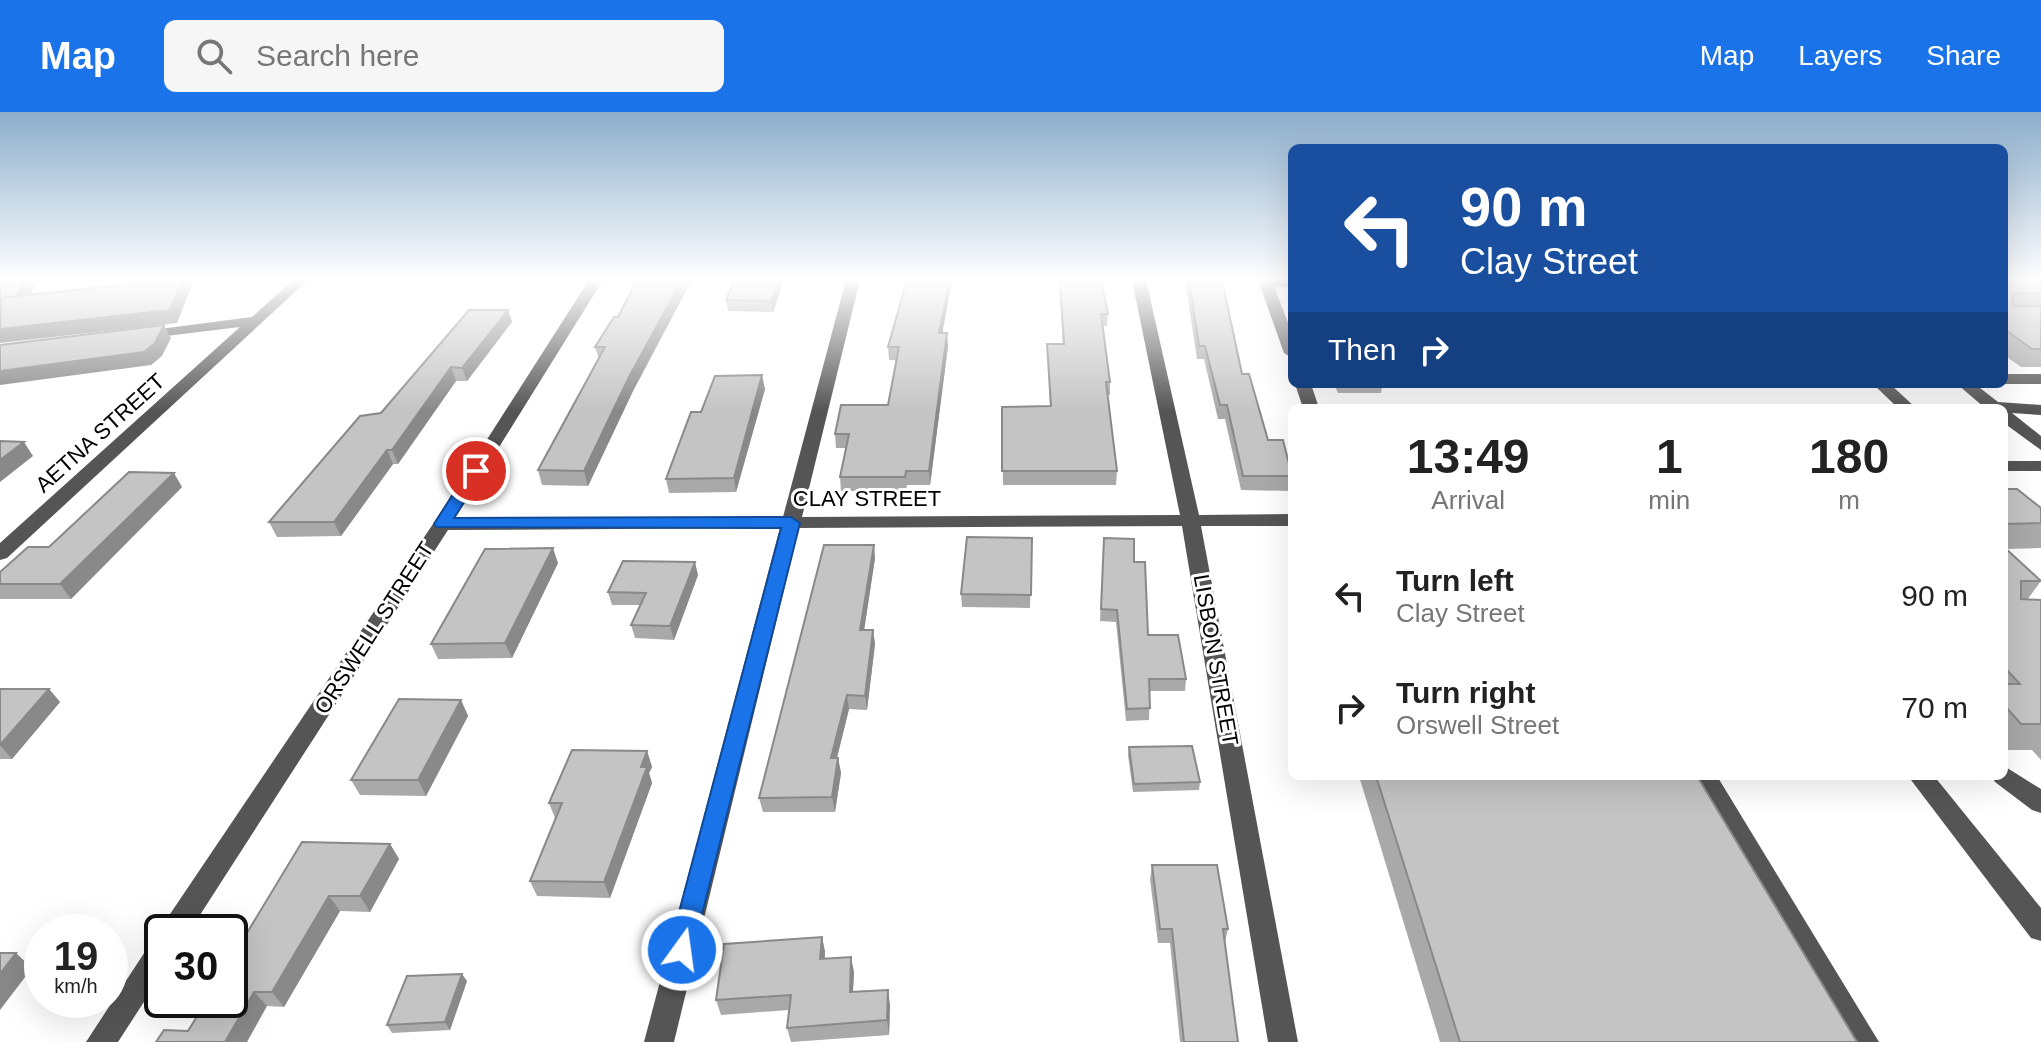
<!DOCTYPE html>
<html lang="en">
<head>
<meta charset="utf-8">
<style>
	:root { --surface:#fff; --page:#f6f6f6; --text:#222; --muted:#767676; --accent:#1a73e8 }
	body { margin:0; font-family:Helvetica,sans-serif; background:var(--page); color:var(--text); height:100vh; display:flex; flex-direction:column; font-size:30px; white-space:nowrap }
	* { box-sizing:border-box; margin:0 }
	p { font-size:26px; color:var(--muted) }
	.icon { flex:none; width:44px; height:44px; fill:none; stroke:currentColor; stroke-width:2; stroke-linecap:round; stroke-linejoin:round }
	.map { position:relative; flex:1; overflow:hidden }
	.panel { position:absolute; left:1288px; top:292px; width:720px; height:376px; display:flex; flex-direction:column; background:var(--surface); border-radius:12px; box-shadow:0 8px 32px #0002 }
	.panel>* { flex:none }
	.top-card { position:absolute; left:1288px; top:32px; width:720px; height:244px; border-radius:12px; box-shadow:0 8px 32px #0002; background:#1a4fa0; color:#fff; overflow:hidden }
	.speed { position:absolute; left:24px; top:802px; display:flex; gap:16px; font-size:40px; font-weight:700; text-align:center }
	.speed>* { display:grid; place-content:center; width:104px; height:104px; border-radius:50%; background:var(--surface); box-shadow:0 8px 32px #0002; line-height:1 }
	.speed small { font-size:20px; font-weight:400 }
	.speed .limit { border:4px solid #111; border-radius:12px; background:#fff; color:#111 }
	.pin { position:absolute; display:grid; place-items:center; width:68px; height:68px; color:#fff; margin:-34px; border:4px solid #fff; border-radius:50%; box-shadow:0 2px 8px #0007 }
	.me { position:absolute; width:88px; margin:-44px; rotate:14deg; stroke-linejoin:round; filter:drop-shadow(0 0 6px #0008) }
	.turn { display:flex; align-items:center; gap:28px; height:168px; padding:0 40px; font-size:36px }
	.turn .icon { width:104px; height:104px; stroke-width:2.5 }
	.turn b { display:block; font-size:56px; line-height:68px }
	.then { display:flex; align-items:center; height:76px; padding:0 40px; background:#0003; gap:16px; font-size:30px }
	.eta { display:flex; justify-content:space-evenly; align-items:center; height:136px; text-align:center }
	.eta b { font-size:48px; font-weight:700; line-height:56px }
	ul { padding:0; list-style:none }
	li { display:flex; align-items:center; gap:24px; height:112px; padding:0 40px }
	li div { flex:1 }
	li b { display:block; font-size:30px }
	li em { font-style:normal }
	header { display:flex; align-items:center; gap:48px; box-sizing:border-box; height:112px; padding:0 40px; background:var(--accent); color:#fff }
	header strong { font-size:38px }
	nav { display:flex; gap:44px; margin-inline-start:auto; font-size:28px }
	.search { width:560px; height:72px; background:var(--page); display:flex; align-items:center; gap:20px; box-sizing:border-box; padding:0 28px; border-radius:12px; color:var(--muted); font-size:30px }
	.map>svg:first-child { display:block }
</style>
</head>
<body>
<header>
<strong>Map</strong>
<div class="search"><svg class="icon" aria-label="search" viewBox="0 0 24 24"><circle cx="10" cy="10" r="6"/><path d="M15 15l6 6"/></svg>Search here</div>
<nav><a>Map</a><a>Layers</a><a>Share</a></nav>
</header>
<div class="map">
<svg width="2041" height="930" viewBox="0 0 2041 930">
	<rect width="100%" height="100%" fill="#fff"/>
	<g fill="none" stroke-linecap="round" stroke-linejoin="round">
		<!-- minor -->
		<g fill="#555" fill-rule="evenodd">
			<polygon points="293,168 308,168 7,446 0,448 0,431 240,215 141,227 134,223 136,220 252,205"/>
			<polygon points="589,168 603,168 455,406 783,405 846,168 860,168 802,405 1180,403 1132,168 1146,168 1199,403 1292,402 1292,414 1201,414 1298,930 1268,930 1182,414 799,416 674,930 644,930 780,416 448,418 189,820 162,820 162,824 160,820 164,811 433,412"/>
			<polygon points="1258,168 1292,168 1292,175 1274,174 1292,221 1292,246 1284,241"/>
			<rect x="2004" y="262" width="37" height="10"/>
			<polygon points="1295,272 1311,272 1319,296 1303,296"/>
			<polygon points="1873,272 1890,272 1916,296 1898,296"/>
			<polygon points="1957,272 1975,272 1998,290 2041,293 2041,303 2012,301 2041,324 2041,338 2004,311 2004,296 1985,296"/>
			<rect x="2004" y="349" width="37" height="10"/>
			<polygon points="2004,654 2041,677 2041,701 2032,698 1995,670 1992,664 2004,664"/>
			<polygon points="1692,664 1717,664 1879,930 1847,930"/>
			<polygon points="1908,664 1934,664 2041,796 2041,829 2031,826"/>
			<polygon points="162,825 162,862 118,930 86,930 152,829"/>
		</g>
	</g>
	<!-- wall -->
	<g fill="#a9a9a9">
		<polygon points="734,168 784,168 773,200 728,199 726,188"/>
		<polygon points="907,168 952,168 942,221 948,234 930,373 907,373 906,379 841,379 840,365 846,336 836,336 835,322 888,293 897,248 889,248 888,235"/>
		<polygon points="1059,168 1101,168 1108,202 1107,214 1103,214 1110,270 1110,283 1108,283 1117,359 1116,373 1003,373 1002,295 1050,294 1047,232 1063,232"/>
		<polygon points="1185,168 1222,168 1242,262 1268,328 1292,361 1290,379 1241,378 1225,307 1218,307 1204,247 1197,247"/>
		<polygon points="2004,168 2041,168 2041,255 2021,255 2004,243"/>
		<polygon points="690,171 633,279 588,374 542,373 538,358 599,247 595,235 618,205"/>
		<polygon points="508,198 512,210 467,269 456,269 398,352 393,352 341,424 277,425 269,410 381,301"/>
		<polygon points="1334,272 1873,272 1871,276 1382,275 1381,281 1338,281"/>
		<polygon points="765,277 736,380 669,381 666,367 701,300"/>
		<polygon points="182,375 71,487 0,487 0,460 49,435"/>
		<polygon points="2004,377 2041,396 2041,436 2006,437 2041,469 2027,488 2041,488 2041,648 2032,638 2004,638"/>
		<polygon points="1032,426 1030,496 962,495 961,482"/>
		<polygon points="1104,426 1134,450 1148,523 1186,567 1185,579 1150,579 1149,608 1126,609 1116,510 1100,509"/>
		<polygon points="875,446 864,518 873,518 875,532 867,598 849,597 837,646 838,646 841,661 835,700 763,700 759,686"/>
		<polygon points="558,451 512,546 438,547 431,532"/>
		<polygon points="698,463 674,528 635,526 631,513 640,493 612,493 608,480"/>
		<polygon points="0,577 49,577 60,590 12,647 0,647"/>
		<polygon points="461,588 468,604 426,684 360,683 351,668"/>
		<polygon points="1129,635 1200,670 1199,678 1133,680 1128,643"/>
		<polygon points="647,639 652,655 649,661 652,671 610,786 537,784 530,769 555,706 549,691"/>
		<polygon points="1359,664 1697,664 1857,930 1440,930"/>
		<polygon points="390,732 399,747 370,800 340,799 284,895 267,894 188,919 230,849"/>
		<polygon points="1152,753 1228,817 1225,830 1238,930 1180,930 1170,831 1158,831 1150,767"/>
		<polygon points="822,825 825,840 825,847 854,860 853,880 890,893 889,923 791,930 787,916 789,898 721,903 716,888"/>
		<polygon points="467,869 450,918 392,921 387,913"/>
	</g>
	<!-- shaded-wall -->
	<g fill="#898989">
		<polygon points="26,168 39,168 22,196 0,199"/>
		<polygon points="182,168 194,168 177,211 0,231 0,217"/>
		<polygon points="682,168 689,168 690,171 633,279 588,374 584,359 629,265"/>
		<polygon points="779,168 784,168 773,200 771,189"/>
		<polygon points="950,168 952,168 940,234 939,221"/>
		<polygon points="508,198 512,210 467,269 462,256"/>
		<polygon points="164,213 171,226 162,244 151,253 0,273 0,259"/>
		<polygon points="947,221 948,234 930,373 929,359"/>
		<polygon points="451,255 456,269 398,352 392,338"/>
		<polygon points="762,263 765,277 736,380 734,366"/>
		<polygon points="24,330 33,344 0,370 0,348"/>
		<polygon points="387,338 393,352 341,424 334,410"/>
		<polygon points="174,361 182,375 71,487 60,472"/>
		<polygon points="874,433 875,446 862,532 860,518"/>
		<polygon points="553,436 558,451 512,546 505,531"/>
		<polygon points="695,450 698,463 674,528 670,514"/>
		<polygon points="873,518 875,532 867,598 865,584"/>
		<polygon points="49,577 60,590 12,647 0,633"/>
		<polygon points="847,583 849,597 833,661 831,646"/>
		<polygon points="461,588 468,604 426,684 418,668"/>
		<polygon points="647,639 652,655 649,661 652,671 610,786 604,770"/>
		<polygon points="838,646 841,661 835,700 832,685"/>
		<polygon points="390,732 399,747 370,800 360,784"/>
		<polygon points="329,784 340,799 284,895 272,880"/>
		<polygon points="822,825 825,840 823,862 820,847"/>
		<polygon points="16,841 32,856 0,898 0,862"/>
		<polygon points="851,845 854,860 852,895 850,880"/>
		<polygon points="462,862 467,869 450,918 445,910"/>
		<polygon points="888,878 890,893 889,923 887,908"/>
		<polygon points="254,880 267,894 247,930 225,930"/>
	</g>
	<!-- building -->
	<g fill="#c4c4c4" stroke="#898989" stroke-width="2">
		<polygon points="0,168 26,168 16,185 0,187"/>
		<polygon points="142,168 182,168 170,198 0,217 1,186 140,171"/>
		<polygon points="637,168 682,168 629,265 584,359 538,358 605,235 595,235 614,205 618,205"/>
		<polygon points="734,168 779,168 771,189 726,188"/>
		<polygon points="907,168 950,168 939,221 947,221 929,359 906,359 905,365 840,365 849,322 835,322 841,293 888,293 899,235 888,235"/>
		<polygon points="1060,168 1101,168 1108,202 1101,202 1110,270 1106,270 1117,359 1002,359 1002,295 1051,294 1047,232 1064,232"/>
		<polygon points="1189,168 1222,168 1242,262 1249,262 1268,328 1283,328 1292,364 1243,364 1227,293 1220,293 1205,234 1199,234"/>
		<polygon points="2004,168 2041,168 2041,181 2014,181 2012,184 2013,194 2041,194 2041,237 2032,237 2004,217"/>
		<polygon points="469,198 508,198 462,256 451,255 392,338 387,338 334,410 269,410 360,304 381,301"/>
		<polygon points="164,213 155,231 144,240 0,259 0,233"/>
		<polygon points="762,263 734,366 666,367 691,300 701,300 715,264"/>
		<polygon points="0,329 24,330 0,348"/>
		<polygon points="129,360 174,361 60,472 0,472 0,460 28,435 49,435"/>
		<polygon points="2004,377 2017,377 2041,396 2041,411 2004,412"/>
		<polygon points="967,425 1032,426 1031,483 961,482"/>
		<polygon points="1104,426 1134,427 1134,450 1145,450 1148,523 1178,523 1186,567 1149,567 1150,596 1127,597 1117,498 1101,497"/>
		<polygon points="824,433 874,433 860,518 873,518 865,584 847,583 831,646 838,646 832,685 759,686"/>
		<polygon points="2004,435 2041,469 2021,469 2021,487 2041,488 2041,612 2021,612 2004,593 2004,572 2020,572 2004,555"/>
		<polygon points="553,436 505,531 431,532 485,437"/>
		<polygon points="623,449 695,450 670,514 631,513 646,481 608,480"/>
		<polygon points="0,577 49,577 0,633"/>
		<polygon points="399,587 461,588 418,668 351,668"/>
		<polygon points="1192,634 1200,670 1134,672 1129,635"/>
		<polygon points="572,638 647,639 641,655 647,655 604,770 530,769 562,691 549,691"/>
		<polygon points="1376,664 1697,664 1857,930 1460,930"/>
		<polygon points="302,730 390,732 360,784 329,784 272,880 254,880 225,930 156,930 164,918 188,919 207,888 230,888 230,849"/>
		<polygon points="1152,753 1217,753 1228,817 1223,817 1238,930 1184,930 1172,817 1160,817"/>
		<polygon points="822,825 820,847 851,845 850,880 888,878 887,908 787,916 791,883 716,888 724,832"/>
		<polygon points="0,841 16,841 0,862"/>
		<polygon points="462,862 445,910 387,913 407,864"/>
	</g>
	<!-- sky -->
	<linearGradient id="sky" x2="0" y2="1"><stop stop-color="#8cadcc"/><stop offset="0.56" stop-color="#fff"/><stop offset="1" stop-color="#fff" stop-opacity="0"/></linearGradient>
	<rect width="2041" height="299" fill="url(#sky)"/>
	<!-- route -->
	<polygon fill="#1a73e8" stroke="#114b97" stroke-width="2" points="476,354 484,359 454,406 791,405 800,411 691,846 682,850 673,846 669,838 781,416 436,415 434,412 468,359"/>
	<g text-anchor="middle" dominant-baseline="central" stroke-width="6" stroke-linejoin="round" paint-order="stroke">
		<!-- street labels -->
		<g font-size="22" fill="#000" stroke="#fff">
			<text transform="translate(100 321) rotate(-42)">AETNA STREET</text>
			<text x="867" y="386">CLAY STREET</text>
			<text transform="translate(374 516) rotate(-57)">ORSWELL STREET</text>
			<text transform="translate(1216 548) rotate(80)">LISBON STREET</text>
		</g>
	</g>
</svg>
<div class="speed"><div>19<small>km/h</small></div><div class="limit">30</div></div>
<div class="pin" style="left:476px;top:359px;background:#d93025"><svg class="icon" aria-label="arrive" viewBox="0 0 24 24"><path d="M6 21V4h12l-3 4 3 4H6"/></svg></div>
<svg class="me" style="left:682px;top:838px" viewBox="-20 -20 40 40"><circle r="17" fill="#1a73e8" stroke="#fff" stroke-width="3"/><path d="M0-11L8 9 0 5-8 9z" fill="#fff"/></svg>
<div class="top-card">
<div class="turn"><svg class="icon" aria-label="left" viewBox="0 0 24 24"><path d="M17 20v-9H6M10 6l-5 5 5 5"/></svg><div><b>90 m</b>Clay Street</div></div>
<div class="then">Then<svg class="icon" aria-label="right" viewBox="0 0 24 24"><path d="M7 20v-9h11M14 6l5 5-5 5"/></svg></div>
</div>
<section class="panel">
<div class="eta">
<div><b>13:49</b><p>Arrival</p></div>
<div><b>1</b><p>min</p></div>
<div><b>180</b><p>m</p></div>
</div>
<ul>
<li><svg class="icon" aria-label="left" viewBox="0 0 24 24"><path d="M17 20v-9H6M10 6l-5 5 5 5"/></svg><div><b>Turn left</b><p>Clay Street</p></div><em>90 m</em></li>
<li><svg class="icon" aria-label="right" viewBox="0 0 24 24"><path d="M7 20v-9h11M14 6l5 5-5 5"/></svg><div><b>Turn right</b><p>Orswell Street</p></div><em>70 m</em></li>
</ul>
</section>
</div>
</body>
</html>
